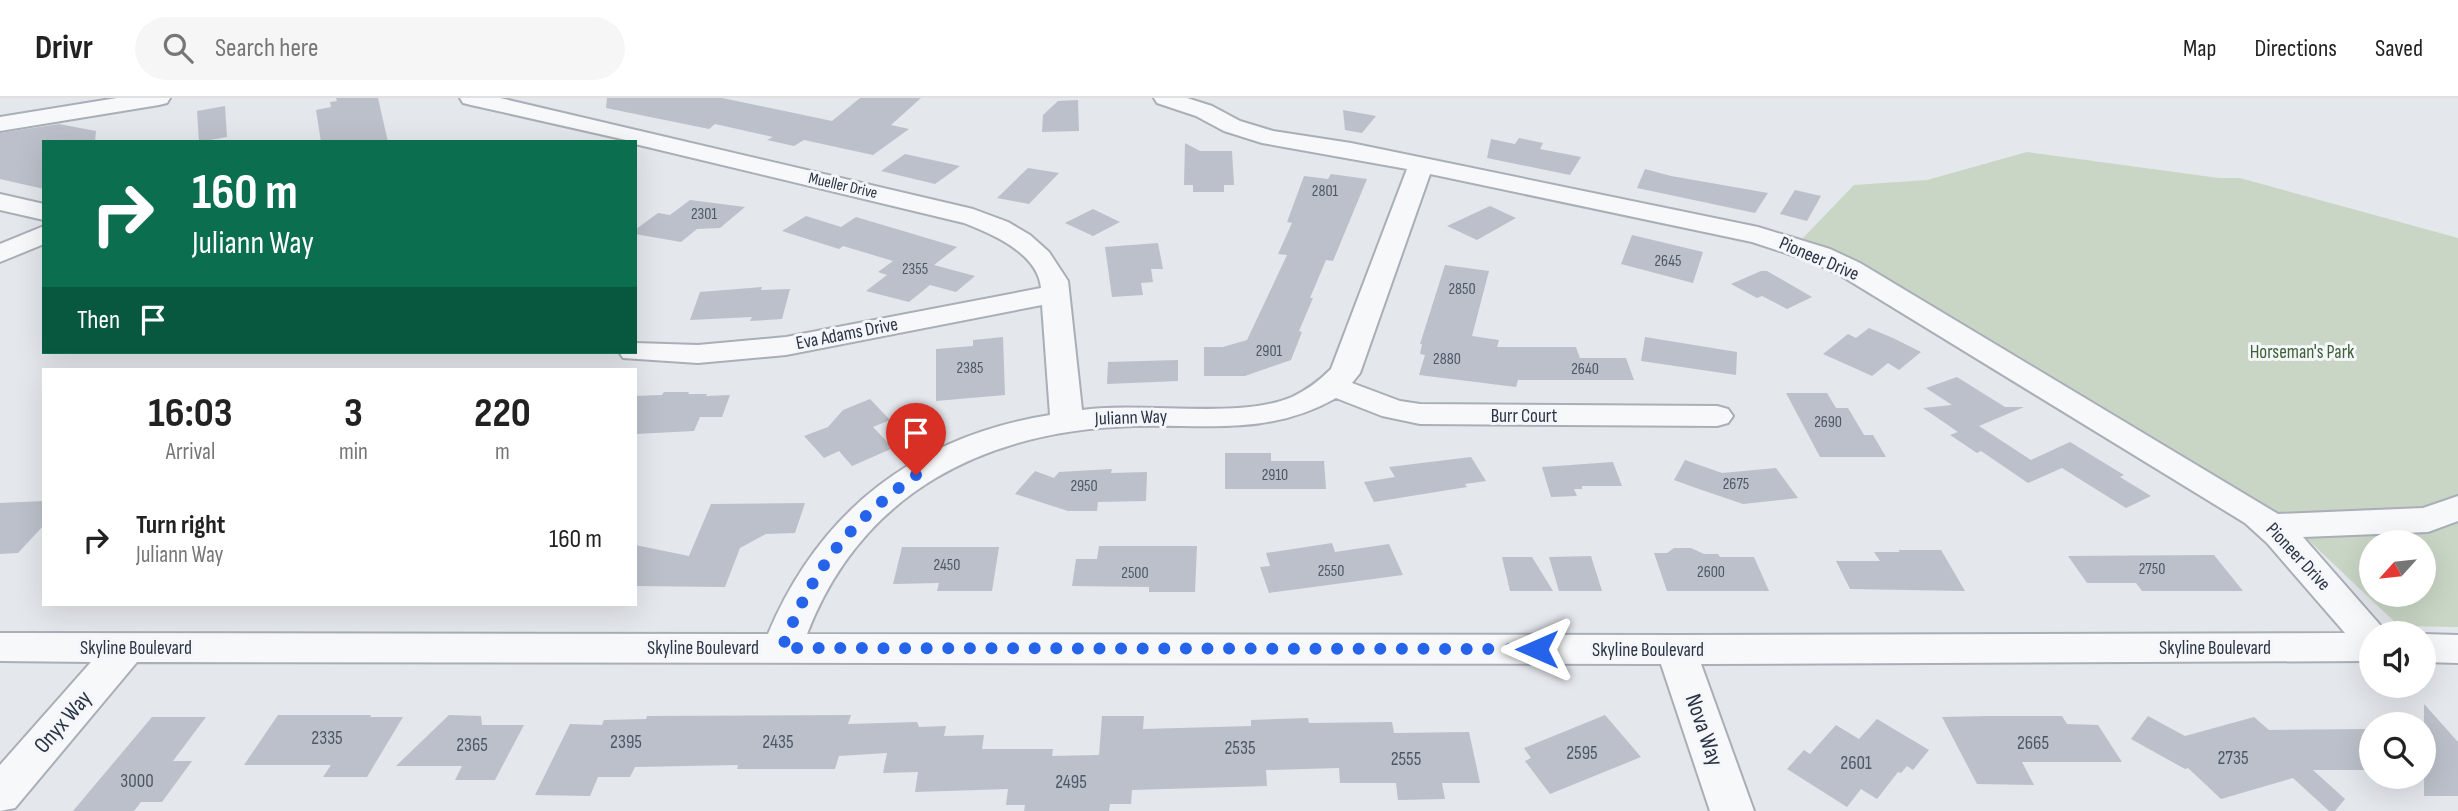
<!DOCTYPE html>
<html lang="en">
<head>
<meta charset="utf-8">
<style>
	:root { --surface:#fff; --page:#f6f6f6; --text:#222; --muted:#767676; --line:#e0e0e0 }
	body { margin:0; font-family:"Sofia Sans Condensed",sans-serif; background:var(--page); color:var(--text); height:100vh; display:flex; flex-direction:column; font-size:26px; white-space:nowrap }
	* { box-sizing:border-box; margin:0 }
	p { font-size:23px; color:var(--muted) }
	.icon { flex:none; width:38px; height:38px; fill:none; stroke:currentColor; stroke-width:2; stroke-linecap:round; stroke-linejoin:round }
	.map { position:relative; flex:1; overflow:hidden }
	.side { position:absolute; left:42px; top:270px; width:595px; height:238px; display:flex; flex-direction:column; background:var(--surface); border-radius:0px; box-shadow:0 7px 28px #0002 }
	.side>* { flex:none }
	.top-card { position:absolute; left:42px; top:42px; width:595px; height:214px; border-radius:0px; box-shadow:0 7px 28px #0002; background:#0b6e4f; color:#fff; overflow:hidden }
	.needle { width:46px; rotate:243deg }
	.tools { position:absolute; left:2359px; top:432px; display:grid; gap:14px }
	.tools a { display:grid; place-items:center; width:77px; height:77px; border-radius:50%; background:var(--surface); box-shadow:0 7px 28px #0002; font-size:35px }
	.pin { position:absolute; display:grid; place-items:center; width:60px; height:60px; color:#fff; margin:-72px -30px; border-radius:50% 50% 50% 0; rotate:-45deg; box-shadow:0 0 7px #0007 }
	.pin .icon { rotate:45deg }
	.me { position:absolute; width:77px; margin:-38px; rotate:270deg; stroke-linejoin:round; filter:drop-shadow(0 0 5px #0008) }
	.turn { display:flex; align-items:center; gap:24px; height:147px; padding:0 35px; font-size:32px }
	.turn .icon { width:91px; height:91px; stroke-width:2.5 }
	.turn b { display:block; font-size:49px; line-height:60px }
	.then { display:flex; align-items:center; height:66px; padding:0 35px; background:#0003; gap:14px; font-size:26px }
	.eta { display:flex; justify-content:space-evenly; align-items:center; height:119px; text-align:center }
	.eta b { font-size:42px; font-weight:700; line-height:49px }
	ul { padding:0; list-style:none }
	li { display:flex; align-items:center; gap:21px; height:105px; padding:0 35px }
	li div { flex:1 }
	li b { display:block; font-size:26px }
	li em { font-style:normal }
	header { display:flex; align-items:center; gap:42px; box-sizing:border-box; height:98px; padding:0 35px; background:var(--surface); border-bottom:2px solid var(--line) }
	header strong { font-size:33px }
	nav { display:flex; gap:38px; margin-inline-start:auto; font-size:24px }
	.search { width:490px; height:63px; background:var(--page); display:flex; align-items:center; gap:18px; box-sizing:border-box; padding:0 24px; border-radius:38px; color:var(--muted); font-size:26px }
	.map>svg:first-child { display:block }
</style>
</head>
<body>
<header>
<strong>Drivr</strong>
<div class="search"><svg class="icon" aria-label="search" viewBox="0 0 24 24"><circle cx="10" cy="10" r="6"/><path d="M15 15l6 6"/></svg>Search here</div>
<nav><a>Map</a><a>Directions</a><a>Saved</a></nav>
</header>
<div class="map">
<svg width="2458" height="713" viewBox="0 0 2458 713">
	<rect width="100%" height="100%" fill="#e4e7ec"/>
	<!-- green -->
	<path fill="#c9d6c5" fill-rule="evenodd" d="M 2027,54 L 2219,80 L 2240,80 L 2458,140 L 2458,529 L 2399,528 L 2304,438 L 2268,410 L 1863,168 L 1802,141 L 1854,87 L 1927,82 ZM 2371,444 L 2424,444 L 2424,497 L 2371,497 Z"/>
	<!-- building -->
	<g fill="#bbc0ca">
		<polygon points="336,0 378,0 388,44 321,44 316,12 331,9 330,4 337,3"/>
		<polygon points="607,0 722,0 832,23 860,0 921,0 891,27 909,31 873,57 804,42 794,48 767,42 773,39 715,26 709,31 606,10"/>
		<polygon points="1078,2 1079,33 1042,34 1043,17 1058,3"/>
		<polygon points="225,8 227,39 199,44 197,13"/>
		<polygon points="1343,12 1376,18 1362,35 1345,32"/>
		<polygon points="59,26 96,33 95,44 44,44 44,91 0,81 0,35"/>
		<polygon points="1519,40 1543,45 1540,51 1581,59 1570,77 1487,60 1491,41 1515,46"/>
		<polygon points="1185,45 1200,53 1232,53 1234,87 1224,87 1224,94 1193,94 1193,87 1184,87"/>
		<polygon points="905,56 960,68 935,86 881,73"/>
		<polygon points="1028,70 1059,75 1029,106 997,100"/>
		<polygon points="1645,71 1671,78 1768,95 1755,115 1637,90"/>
		<polygon points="1331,76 1367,81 1333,163 1326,162 1310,200 1313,200 1299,233 1302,234 1291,262 1245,278 1204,278 1204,249 1223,249 1247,242 1287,157 1278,156 1292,125 1287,124 1304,78 1328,81"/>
		<polygon points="1795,92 1821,98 1807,123 1780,116"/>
		<polygon points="690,102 745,109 720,130 697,131 681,144 635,136 635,132 658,115 670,117"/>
		<polygon points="1490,108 1516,120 1477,142 1447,128"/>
		<polygon points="1093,111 1120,124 1093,138 1065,125"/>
		<polygon points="806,118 841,129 856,119 957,149 934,167 975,178 956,194 930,187 909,204 866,193 887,177 878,174 893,163 843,148 839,151 782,133"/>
		<polygon points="1632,137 1703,154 1693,185 1621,166"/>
		<polygon points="1158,145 1163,171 1151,171 1153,184 1141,185 1143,197 1112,199 1105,149"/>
		<polygon points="1445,167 1489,173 1472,238 1499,242 1497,249 1576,249 1580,260 1626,260 1634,282 1518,282 1516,289 1419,277 1425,257 1420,256 1422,246 1420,246"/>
		<polygon points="1761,173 1767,173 1812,199 1787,211 1762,198 1757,200 1731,186"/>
		<polygon points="762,189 761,192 790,191 782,221 750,223 752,219 690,222 700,194"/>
		<polygon points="1869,230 1893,240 1921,254 1899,272 1888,265 1872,278 1823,256 1848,236 1856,240"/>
		<polygon points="1003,239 1005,297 936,303 936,251 973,248 973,242"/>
		<polygon points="1645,239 1737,254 1736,277 1641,263"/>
		<polygon points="1178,262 1178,283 1107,286 1108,264"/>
		<polygon points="1957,279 2005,309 2024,309 1979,328 2031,362 2070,344 2124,377 2120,379 2151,398 2126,410 2062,370 2028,385 1981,353 1977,355 1950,337 1958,334 1923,310 1952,307 1926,290"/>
		<polygon points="664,294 689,294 688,296 707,296 706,298 730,297 722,319 700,319 694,333 635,336 635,298 662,297"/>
		<polygon points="1786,295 1827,295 1836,310 1848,310 1864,337 1873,337 1886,359 1820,359"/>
		<polygon points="870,301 890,322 873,329 893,350 852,368 839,353 824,360 804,338 828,329 843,312"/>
		<polygon points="1225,355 1271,355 1271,363 1324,363 1326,391 1225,391"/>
		<polygon points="1471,359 1486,383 1465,386 1467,389 1374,404 1364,384 1395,379 1389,369"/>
		<polygon points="1685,362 1722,375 1776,370 1798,400 1743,406 1696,390 1674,382"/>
		<polygon points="1613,364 1622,388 1582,388 1582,391 1574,391 1577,398 1551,399 1542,369"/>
		<polygon points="1112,371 1111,375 1147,374 1146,403 1098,404 1097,413 1068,413 1015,396 1035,373 1054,380 1059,374"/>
		<polygon points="44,403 44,427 18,455 0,456 0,405"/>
		<polygon points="805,405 795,435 766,436 740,450 725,489 635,488 635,447 689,458 711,406"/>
		<polygon points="1332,445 1335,454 1389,446 1403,477 1269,495 1260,469 1270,468 1266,455"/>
		<polygon points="1099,448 1197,448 1195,494 1149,494 1149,489 1072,488 1076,461 1097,461"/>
		<polygon points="902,449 999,449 992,493 937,493 939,485 893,486"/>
		<polygon points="1674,450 1691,450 1704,456 1718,456 1720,459 1754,459 1769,493 1667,493 1654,455 1667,455"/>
		<polygon points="1898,452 1941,452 1965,493 1850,491 1836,463 1880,463 1874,454 1900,454"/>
		<polygon points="2214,457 2243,493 2142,493 2136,485 2087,485 2068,458"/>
		<polygon points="1591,458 1602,493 1559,493 1549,459"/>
		<polygon points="1502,459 1532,459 1553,493 1510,493"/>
		<polygon points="2424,606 2458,644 2458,698 2424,698"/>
		<polygon points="278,617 371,617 370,619 403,619 367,679 323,679 331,667 244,667"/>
		<polygon points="449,617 481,618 482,627 524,627 495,682 455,682 462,668 396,668"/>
		<polygon points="851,617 848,626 917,624 919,629 946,628 944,638 984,637 982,651 1053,651 1052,658 1099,657 1102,618 1144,618 1143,631 1251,628 1251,622 1308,620 1309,625 1392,624 1394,635 1469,634 1480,685 1442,685 1445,701 1398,702 1396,685 1340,685 1339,670 1266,672 1267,688 1132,692 1131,706 1110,706 1109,713 1024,713 1025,707 1006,707 1008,691 915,694 918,674 883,675 887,655 839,658 835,671 737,671 738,667 635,669 630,679 598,679 590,698 535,697 570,626 602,627 604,622 646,621 647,618"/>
		<polygon points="1605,617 1641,659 1550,696 1525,663 1531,660 1524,650"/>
		<polygon points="1987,618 2062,618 2067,626 2098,627 2122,664 2022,664 2034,687 1977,686 1942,619"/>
		<polygon points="2148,618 2185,638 2254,619 2269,632 2371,631 2371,672 2313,672 2345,701 2335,713 2329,713 2293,680 2221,701 2188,670 2185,671 2131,641"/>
		<polygon points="152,619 206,619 173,663 192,663 162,704 141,704 134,713 73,713"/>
		<polygon points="1877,621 1929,652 1913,672 1907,668 1901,675 1898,674 1877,701 1861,691 1847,709 1787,671 1804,652 1810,656 1836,627 1859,641"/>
	</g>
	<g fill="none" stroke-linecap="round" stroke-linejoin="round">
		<defs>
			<g id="minor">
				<polygon points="117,0 170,0 167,5 159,7 0,33 0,19"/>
				<path d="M 460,0 L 500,0 L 973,111 L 1008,124 L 1030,137 L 1049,154 L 1068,183 L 1082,312 C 1144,303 1238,322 1292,299 C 1307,292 1319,283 1331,271 L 1407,71 L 1262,45 L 1224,33 L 1196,18 L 1157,5 L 1154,0 L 1187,0 L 1212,8 L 1240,23 L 1273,33 L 1351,45 L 1758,129 L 1830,151 L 1860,165 L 2278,416 L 2423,410 L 2458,398 L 2458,423 L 2428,434 L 2303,439 L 2388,536 L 2371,536 L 2371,563 L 1701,566 L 1754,713 L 1710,713 L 1661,566 L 137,564 L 15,710 L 0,713 L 0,667 L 91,564 L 0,563 L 0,535 L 768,536 C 820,412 917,338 1050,317 L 1042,207 L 786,257 L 698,265 L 623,260 L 619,254 L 635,254 L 635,245 L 698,247 L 786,239 L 1041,190 C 1038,155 992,136 964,125 L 635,46 L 635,44 L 471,7 L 463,5 ZM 1430,76 L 1752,144 L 1810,163 L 1840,177 L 2245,425 L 2267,445 L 2345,535 L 1676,537 L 807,536 C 862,393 987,332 1134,328 C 1207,326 1269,338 1336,300 L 1382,318 L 1420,326 L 1717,328 L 1728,325 L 1733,318 L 1728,311 L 1717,308 L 1420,306 L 1400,303 L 1352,285 L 1360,275 Z"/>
				<polygon points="0,96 44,106 44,122 0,112"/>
				<polygon points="44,128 44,146 0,164 0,146"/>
				<polygon points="2424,536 2458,537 2458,565 2424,564"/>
			</g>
		</defs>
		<!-- minor casing -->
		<use href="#minor" stroke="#a9aeb7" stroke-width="4"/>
		<!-- minor -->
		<use href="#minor" fill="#f7f8fa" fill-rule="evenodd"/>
	</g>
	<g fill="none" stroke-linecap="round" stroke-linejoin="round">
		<!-- route -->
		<path stroke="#2563eb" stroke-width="12" stroke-dasharray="0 21.6" d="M 916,377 C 845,429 815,468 782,550 L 1537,551"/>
	</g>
	<g text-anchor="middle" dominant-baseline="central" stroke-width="6" stroke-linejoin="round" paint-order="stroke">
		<!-- far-street labels -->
		<g font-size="16" fill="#2b3445" stroke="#f4f6f9">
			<text transform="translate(843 88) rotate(13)">Mueller Drive</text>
		</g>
		<!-- number labels -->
		<g font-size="16" fill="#4f5766">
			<text x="1325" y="93">2801</text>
			<text x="704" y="116">2301</text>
			<text x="1668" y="163">2645</text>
			<text x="915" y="171">2355</text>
			<text x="1462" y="191">2850</text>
			<text x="1269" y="253">2901</text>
			<text x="1447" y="261">2880</text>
			<text x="970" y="270">2385</text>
			<text x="1585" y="271">2640</text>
			<text x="1828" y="324">2690</text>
			<text x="1275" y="377">2910</text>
			<text x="1736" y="386">2675</text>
			<text x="1084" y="388">2950</text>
			<text x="947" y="467">2450</text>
			<text x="2152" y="471">2750</text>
			<text x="1331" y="473">2550</text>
			<text x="1711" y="474">2600</text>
			<text x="1135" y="475">2500</text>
		</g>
		<!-- street labels -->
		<g font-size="19" fill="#2b3445" stroke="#f4f6f9">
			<text transform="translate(1819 161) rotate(23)">Pioneer Drive</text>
			<text transform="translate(847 236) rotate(-11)">Eva Adams Drive</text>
			<text x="1524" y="318">Burr Court</text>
			<text transform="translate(1131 320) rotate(-2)">Juliann Way</text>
			<text transform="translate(2298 459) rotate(47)">Pioneer Drive</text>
			<text x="136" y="550">Skyline Boulevard</text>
			<text x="703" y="550">Skyline Boulevard</text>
			<text x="2215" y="550">Skyline Boulevard</text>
			<text x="1648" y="552">Skyline Boulevard</text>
		</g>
		<!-- park labels -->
		<g font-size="19" fill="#3f6138" stroke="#f4f6f9">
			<text x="2302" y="254">Horseman's Park</text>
		</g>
		<!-- near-number labels -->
		<g font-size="19" fill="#4f5766">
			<text x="327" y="640">2335</text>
			<text x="626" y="644">2395</text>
			<text x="778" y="644">2435</text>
			<text x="2033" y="645">2665</text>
			<text x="472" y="647">2365</text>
			<text x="1240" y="650">2535</text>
			<text x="1582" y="655">2595</text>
			<text x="2233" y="660">2735</text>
			<text x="1406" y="661">2555</text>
			<text x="1856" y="665">2601</text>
			<text x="137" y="683">3000</text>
			<text x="1071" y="684">2495</text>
		</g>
		<!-- near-street labels -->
		<g font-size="23" fill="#2b3445" stroke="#f4f6f9">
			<text transform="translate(63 624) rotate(-49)">Onyx Way</text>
			<text transform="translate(1704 632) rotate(71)">Nova Way</text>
		</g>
	</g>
</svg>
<div class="tools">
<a><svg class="needle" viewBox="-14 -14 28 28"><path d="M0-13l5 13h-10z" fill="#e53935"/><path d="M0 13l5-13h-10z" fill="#767676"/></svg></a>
<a><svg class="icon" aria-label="sound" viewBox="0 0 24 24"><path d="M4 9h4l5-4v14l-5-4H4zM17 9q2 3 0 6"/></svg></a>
<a><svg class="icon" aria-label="search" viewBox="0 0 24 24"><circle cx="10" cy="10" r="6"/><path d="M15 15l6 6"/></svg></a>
</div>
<div class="pin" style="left:916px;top:377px;background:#d93025"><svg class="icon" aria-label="arrive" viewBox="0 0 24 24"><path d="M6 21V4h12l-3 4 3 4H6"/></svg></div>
<svg class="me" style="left:1537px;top:551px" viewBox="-20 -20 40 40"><path d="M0-17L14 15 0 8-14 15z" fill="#2563eb" stroke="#fff" stroke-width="4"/></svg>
<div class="top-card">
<div class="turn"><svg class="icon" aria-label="right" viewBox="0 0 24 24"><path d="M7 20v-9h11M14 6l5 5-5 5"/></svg><div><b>160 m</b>Juliann Way</div></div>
<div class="then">Then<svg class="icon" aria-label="arrive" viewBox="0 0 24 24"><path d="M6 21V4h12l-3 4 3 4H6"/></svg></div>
</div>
<section class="side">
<div class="eta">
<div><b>16:03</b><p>Arrival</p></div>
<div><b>3</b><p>min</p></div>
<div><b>220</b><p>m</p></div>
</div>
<ul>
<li><svg class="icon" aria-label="right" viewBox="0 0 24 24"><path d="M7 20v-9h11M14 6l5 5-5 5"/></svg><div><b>Turn right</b><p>Juliann Way</p></div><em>160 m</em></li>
</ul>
</section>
</div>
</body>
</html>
